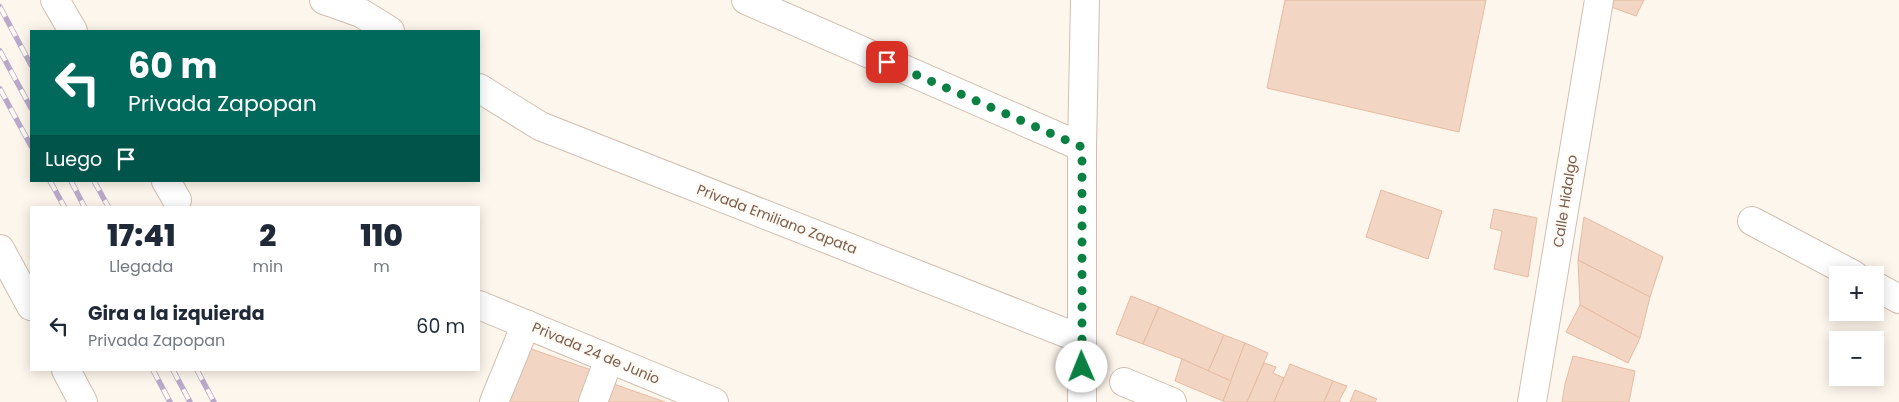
<!DOCTYPE html>
<html lang="es">
<head>
<meta charset="utf-8">
<style>
	:root { --surface:#fff; --page:#f2f2f3; --text:#1f2937; --muted:#747a83 }
	body { margin:0; font-family:Poppins,sans-serif; background:var(--page); color:var(--text); height:100vh; display:flex; flex-direction:column; font-size:19px; white-space:nowrap }
	* { box-sizing:border-box; margin:0 }
	p { font-size:16px; color:var(--muted) }
	.icon { flex:none; width:28px; height:28px; fill:none; stroke:currentColor; stroke-width:2; stroke-linecap:round; stroke-linejoin:round }
	.map { position:relative; flex:1; overflow:hidden }
	.panel { position:absolute; left:30px; top:206px; width:450px; height:165px; display:flex; flex-direction:column; background:var(--surface); border-radius:0px; box-shadow:0 2px 12px #0003 }
	.panel>* { flex:none }
	.banner { position:absolute; left:30px; top:30px; width:450px; height:152px; border-radius:0px; box-shadow:0 2px 12px #0003; background:#00695c; color:#fff; overflow:hidden }
	.tools { position:absolute; left:1829px; top:266px; display:grid; gap:10px }
	.tools a { display:grid; place-items:center; width:55px; height:55px; border-radius:0px; background:var(--surface); box-shadow:0 2px 12px #0003; font-size:25px }
	.pin { position:absolute; display:grid; place-items:center; width:42px; height:42px; color:#fff; margin:-21px; border-radius:10px; box-shadow:0 2px 8px #0006 }
	.me { position:absolute; width:55px; margin:-28px; rotate:359deg; stroke-linejoin:round; filter:drop-shadow(0 0 4px #0008) }
	.turn { display:flex; align-items:center; gap:18px; height:105px; padding:0 15px; font-size:22px }
	.turn .icon { width:65px; height:65px; stroke-width:2.5 }
	.turn b { display:block; font-size:35px; line-height:42px }
	.then { display:flex; align-items:center; height:48px; padding:0 15px; background:#0003; gap:10px; font-size:19px }
	.eta { display:flex; justify-content:space-evenly; align-items:center; height:85px; text-align:center }
	.eta b { font-size:30px; font-weight:800; line-height:35px }
	ul { padding:0; list-style:none }
	li { display:flex; align-items:center; gap:15px; height:70px; padding:0 15px }
	li div { flex:1 }
	li b { display:block; font-size:19px }
	li em { font-style:normal }
	.map>svg:first-child { display:block }
</style>
</head>
<body>
<div class="map">
<svg width="1899" height="402" viewBox="0 0 1899 402">
	<rect width="100%" height="100%" fill="#fdf6ec"/>
	<!-- building -->
	<g fill="#f3d5c3" stroke="#e6bba3">
		<polygon points="1285,0 1486,0 1459,132 1267,88"/>
		<polygon points="1613,0 1644,0 1636,16 1611,7"/>
		<polygon points="1381,190 1442,211 1428,259 1366,237"/>
		<polygon points="1494,209 1537,218 1528,277 1494,269 1502,231 1490,228"/>
		<polygon points="1584,217 1663,257 1650,297 1578,260"/>
		<polygon points="1578,260 1650,297 1640,338 1580,305"/>
		<polygon points="1131,296 1159,307 1143,344 1116,334"/>
		<polygon points="1580,305 1640,338 1628,363 1566,332"/>
		<polygon points="1159,307 1224,335 1208,372 1182,359 1143,344"/>
		<polygon points="1224,335 1245,343 1231,381 1208,372"/>
		<polygon points="1245,343 1268,353 1247,402 1225,402 1223,401"/>
		<polygon points="523,346 600,373 589,402 501,402"/>
		<polygon points="1573,356 1635,371 1629,402 1562,402 1565,384"/>
		<polygon points="1182,359 1231,381 1223,401 1175,381"/>
		<polygon points="1264,363 1276,367 1273,373 1284,378 1274,402 1247,402"/>
		<polygon points="1290,364 1333,381 1324,402 1274,402"/>
		<polygon points="1333,381 1347,386 1339,401 1341,402 1324,402"/>
		<polygon points="608,382 665,402 600,402"/>
		<polygon points="1355,390 1377,399 1375,402 1350,402"/>
	</g>
	<g fill="none" stroke-linecap="round" stroke-linejoin="round">
		<defs>
			<g id="minor">
				<polyline points="55,0 73,31"/>
				<polyline points="324,0 361,13 390,31"/>
				<polyline points="746,0 1082,147"/>
				<polyline points="479,88 540,126 1081,339"/>
				<polyline points="166,181 177,200"/>
				<polyline points="1752,221 1854,275"/>
				<polyline points="1875,286 1899,299"/>
				<polyline points="479,305 714,402"/>
				<polyline points="1124,382 1172,402"/>
				<polyline points="494,402 526,324"/>
				<polyline points="593,402 609,359"/>
				<polyline points="1082,402 1082,147 1085,0"/>
				<polyline points="1532,402 1599,0"/>
			</g>
			<g id="tertiary">
				<polyline points="0,249 31,306"/>
				<polyline points="66,370 83,402"/>
			</g>
		</defs>
		<!-- minor casing -->
		<use href="#minor" stroke="#d1beb0" stroke-width="30"/>
		<!-- tertiary casing -->
		<use href="#tertiary" stroke="#d1beb0" stroke-width="30"/>
		<!-- minor -->
		<use href="#minor" stroke="#fff" stroke-width="28"/>
		<!-- tertiary -->
		<use href="#tertiary" stroke="#fff" stroke-width="28"/>
		<defs>
			<g id="rail">
				<polyline points="0,7 31,65"/>
				<polyline points="0,51 31,108"/>
				<polyline points="0,89 31,146"/>
				<polyline points="50,181 65,208"/>
				<polyline points="71,181 85,208"/>
				<polyline points="94,181 109,208"/>
				<polyline points="153,370 170,402"/>
				<polyline points="173,370 190,402"/>
				<polyline points="197,370 214,402"/>
			</g>
		</defs>
		<!-- rail casing -->
		<use href="#rail" stroke="#b9a8c9" stroke-width="5.5"/>
		<!-- rail -->
		<use href="#rail" stroke="#fffaf3" stroke-width="4" stroke-dasharray="11" stroke-linecap="butt"/>
	</g>
	<g fill="none" stroke-linecap="round" stroke-linejoin="round">
		<!-- route -->
		<polyline stroke="#0b8043" stroke-width="9" stroke-dasharray="0 16.2" points="887,62 1082,147 1082,367"/>
	</g>
	<g text-anchor="middle" dominant-baseline="central" stroke-width="4" stroke-linejoin="round" paint-order="stroke">
		<!-- street labels -->
		<g font-size="14" fill="#7a5c4d" stroke="#fffaf3">
			<text transform="translate(1565 201) rotate(-81)">Calle Hidalgo</text>
			<text transform="translate(777 219) rotate(21)">Privada Emiliano Zapata</text>
			<text transform="translate(596 353) rotate(23)">Privada 24 de Junio</text>
		</g>
	</g>
</svg>
<div class="tools">
<a>+</a>
<a>−</a>
</div>
<div class="pin" style="left:887px;top:62px;background:#d93025"><svg class="icon" aria-label="arrive" viewBox="0 0 24 24"><path d="M6 21V4h12l-3 4 3 4H6"/></svg></div>
<svg class="me" style="left:1082px;top:367px" viewBox="-20 -20 40 40"><circle r="19" fill="#fff"/><path d="M0-13L10 11 0 6-10 11z" fill="#0b8043"/></svg>
<div class="banner">
<div class="turn"><svg class="icon" aria-label="left" viewBox="0 0 24 24"><path d="M17 20v-9H6M10 6l-5 5 5 5"/></svg><div><b>60 m</b>Privada Zapopan</div></div>
<div class="then">Luego<svg class="icon" aria-label="arrive" viewBox="0 0 24 24"><path d="M6 21V4h12l-3 4 3 4H6"/></svg></div>
</div>
<section class="panel">
<div class="eta">
<div><b>17:41</b><p>Llegada</p></div>
<div><b>2</b><p>min</p></div>
<div><b>110</b><p>m</p></div>
</div>
<ul>
<li><svg class="icon" aria-label="left" viewBox="0 0 24 24"><path d="M17 20v-9H6M10 6l-5 5 5 5"/></svg><div><b>Gira a la izquierda</b><p>Privada Zapopan</p></div><em>60 m</em></li>
</ul>
</section>
</div>
</body>
</html>
